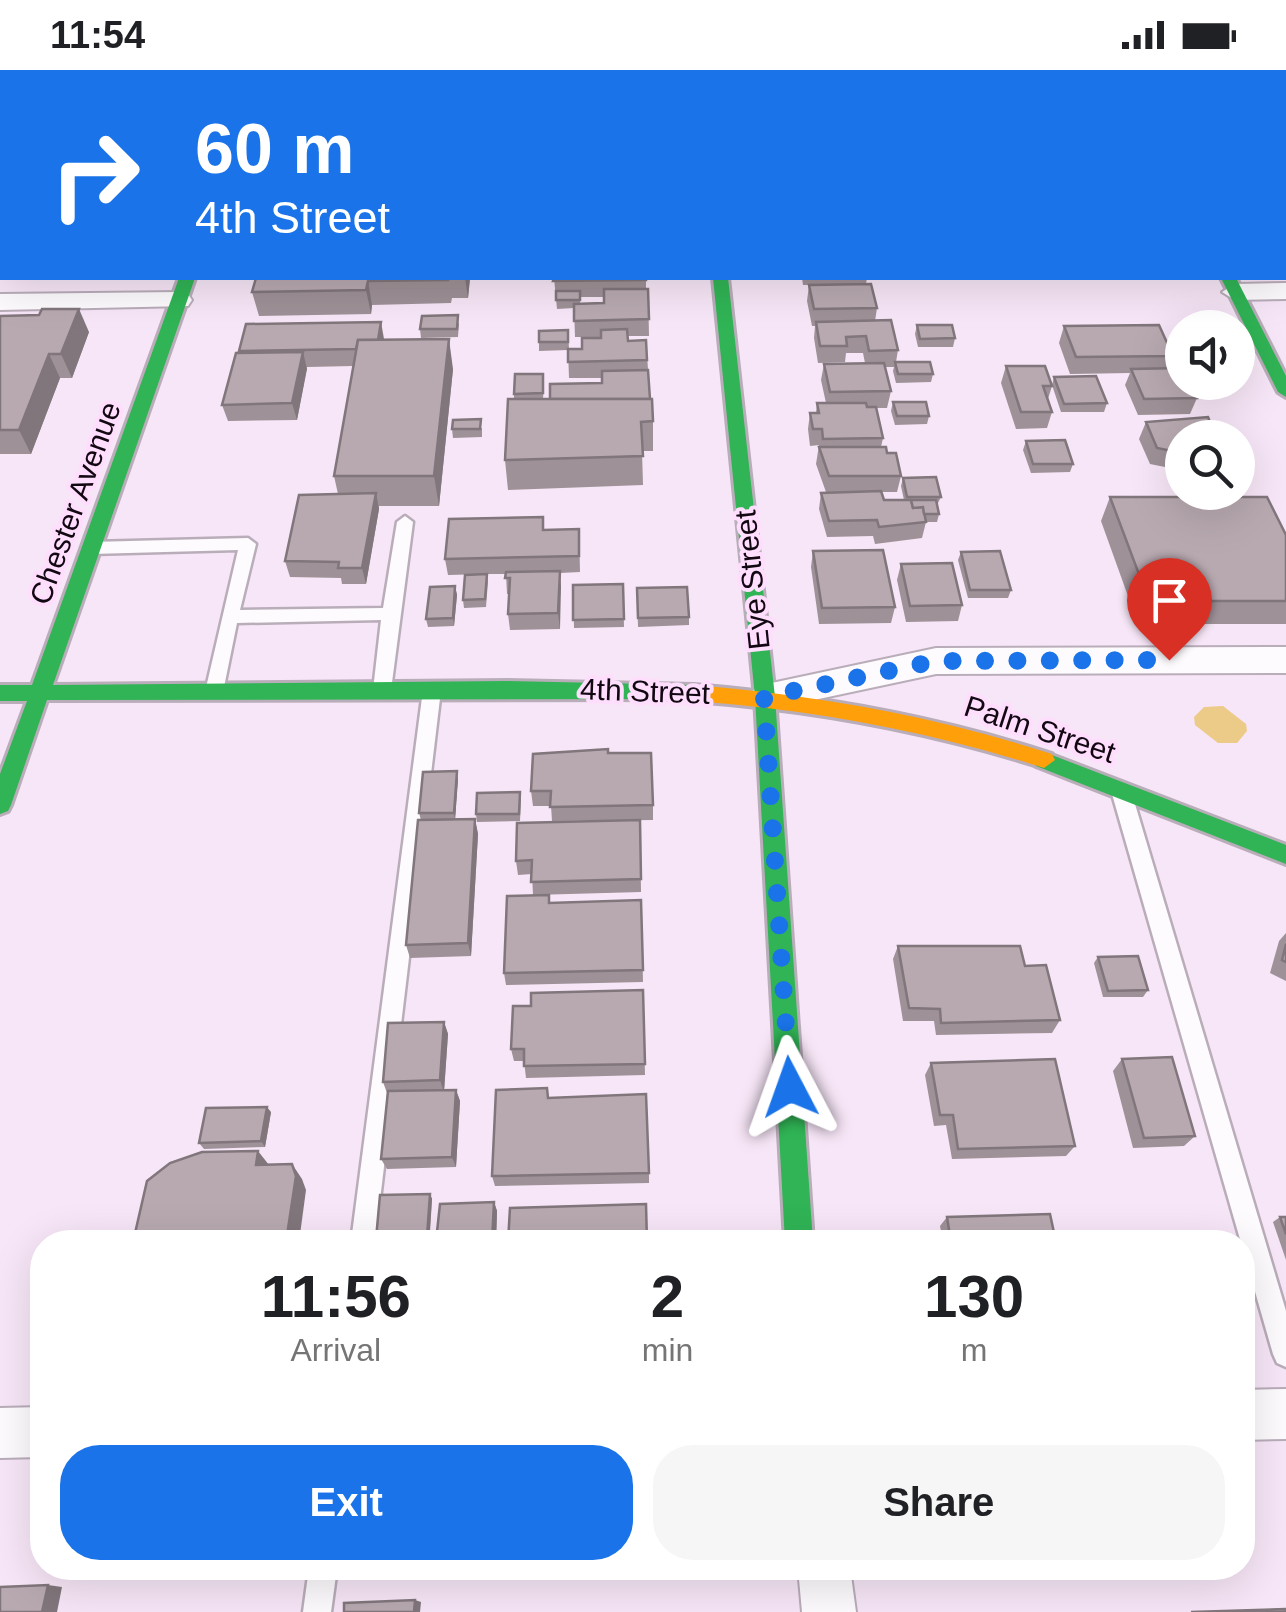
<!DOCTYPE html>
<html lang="en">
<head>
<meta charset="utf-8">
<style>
	:root { --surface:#fff; --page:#f6f6f6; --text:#202124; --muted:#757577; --accent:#1a73e8 }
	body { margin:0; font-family:Arial,sans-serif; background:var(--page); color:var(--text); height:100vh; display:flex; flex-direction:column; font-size:38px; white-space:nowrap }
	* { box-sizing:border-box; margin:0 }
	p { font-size:32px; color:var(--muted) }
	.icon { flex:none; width:55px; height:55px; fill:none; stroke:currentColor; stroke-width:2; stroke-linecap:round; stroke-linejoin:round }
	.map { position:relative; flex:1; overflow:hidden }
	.details { position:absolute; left:30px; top:1160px; width:1225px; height:350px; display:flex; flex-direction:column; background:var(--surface); border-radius:40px; box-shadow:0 10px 40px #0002 }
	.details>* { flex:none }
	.top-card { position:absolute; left:0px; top:0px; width:1288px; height:210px; box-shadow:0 10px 40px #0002; background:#1a73e8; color:#fff; overflow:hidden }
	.fabs { position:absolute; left:1165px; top:240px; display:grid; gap:20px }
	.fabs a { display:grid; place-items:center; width:90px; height:90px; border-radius:50%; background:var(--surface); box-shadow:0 10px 40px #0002; font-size:50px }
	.pin { position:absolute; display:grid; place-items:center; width:85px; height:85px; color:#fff; margin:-102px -42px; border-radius:50% 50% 50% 0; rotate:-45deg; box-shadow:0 0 10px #0007 }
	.pin .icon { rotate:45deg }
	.me { position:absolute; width:110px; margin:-55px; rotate:356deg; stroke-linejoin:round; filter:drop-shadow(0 0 8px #0008) }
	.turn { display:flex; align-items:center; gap:35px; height:210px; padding:0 30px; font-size:45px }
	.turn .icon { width:130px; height:130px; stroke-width:2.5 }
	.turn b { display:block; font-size:70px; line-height:85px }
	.eta { display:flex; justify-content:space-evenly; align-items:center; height:170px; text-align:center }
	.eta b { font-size:60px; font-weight:600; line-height:70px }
	.button { display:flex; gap:20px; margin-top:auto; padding:20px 30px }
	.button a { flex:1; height:115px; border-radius:40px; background:var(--accent); color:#fff; font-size:40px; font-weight:600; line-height:115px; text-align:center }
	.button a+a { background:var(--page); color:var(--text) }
	.status { display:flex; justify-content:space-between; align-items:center; height:70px; padding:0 50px; background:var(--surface); direction:ltr }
	.status svg { height:28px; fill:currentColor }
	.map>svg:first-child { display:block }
</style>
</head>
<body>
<div class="status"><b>11:54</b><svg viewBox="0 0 49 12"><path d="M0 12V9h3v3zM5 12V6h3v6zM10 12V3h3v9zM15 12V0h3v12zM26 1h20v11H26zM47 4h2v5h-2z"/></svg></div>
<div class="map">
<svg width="1286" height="1542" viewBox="0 0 1286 1542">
	<rect width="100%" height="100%" fill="#f7e6f7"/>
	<!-- forest -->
	<polygon fill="#ecca87" points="1223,636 1246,654 1247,661 1237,673 1218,673 1195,655 1194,647 1204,637"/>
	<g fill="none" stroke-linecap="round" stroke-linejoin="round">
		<defs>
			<g id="lane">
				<polygon points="405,446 413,452 391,620 382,627 373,620 381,550 237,553 223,622 220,627 208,627 205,622 238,480 91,484 83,478 91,472 248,468 256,474 240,540 383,538 397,452"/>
				<polygon points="432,613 441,620 375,1172 351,1172 423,620"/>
				<polygon points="1122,716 1129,718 1132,724 1286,1241 1286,1297 1277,1293 1273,1284 1112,724 1115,718"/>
				<polygon points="309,1498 337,1498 331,1542 303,1542"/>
			</g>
			<g id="street">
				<polygon points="687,0 709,0 709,2 688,2"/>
				<polygon points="1286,213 1286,229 1235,230 1222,222 1235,214"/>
				<polygon points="179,222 188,224 192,230 188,236 0,240 0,224"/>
				<polygon points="1286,577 1286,603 936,604 767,640 755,636 750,627 755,618 767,614 936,578"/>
				<polygon points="1286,1319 1286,1369 1242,1370 1242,1320"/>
				<polygon points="42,1337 42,1387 0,1388 0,1338"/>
				<polygon points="798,1498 850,1498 856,1542 802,1542"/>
			</g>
			<g id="fast">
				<polygon points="1116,0 1128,0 1129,2 1117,2"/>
				<polygon points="179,208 195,208 53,615 508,611 694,615 704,623 701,629 47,630 11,735 8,741 0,744 0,704 27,631 0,631 0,615 32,615"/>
				<polygon points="713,208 728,208 775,627 813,1172 785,1172 755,627"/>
				<polygon points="1221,208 1236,208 1286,306 1286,327 1278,322"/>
				<polygon points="1044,682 1286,775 1286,794 1036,696 1033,690"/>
			</g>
			<path id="slow" d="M 694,615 C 817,625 934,646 1052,684 L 1055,690 L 1044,698 C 929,661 814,640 694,631 L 684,623 Z"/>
		</defs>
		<!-- lane casing -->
		<use href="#lane" stroke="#baadba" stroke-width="5"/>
		<!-- street casing -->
		<use href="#street" stroke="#baadba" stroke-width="4"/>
		<!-- fast casing -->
		<use href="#fast" stroke="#baadba" stroke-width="6"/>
		<!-- slow casing -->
		<use href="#slow" stroke="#baadba" stroke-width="6"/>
		<!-- lane -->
		<use href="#lane" fill="#fefbfe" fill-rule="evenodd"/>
		<!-- street -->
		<use href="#street" fill="#fefbfe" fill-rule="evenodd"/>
		<!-- fast -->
		<use href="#fast" fill="#30b455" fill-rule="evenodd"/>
		<!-- slow -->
		<use href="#slow" fill="#ff9f0a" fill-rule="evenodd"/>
	</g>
	<!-- wall -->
	<g fill="#9e9197" fill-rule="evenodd">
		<polygon points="2,113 2,199 0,199 0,118"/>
		<polygon points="256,208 470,208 468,228 452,228 451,233 372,235 371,244 259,246 252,222"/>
		<path d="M 554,208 L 646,208 L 646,219 L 648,219 L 649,266 L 628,266 L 628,271 L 646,270 L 650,329 L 653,351 L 653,381 L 642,381 L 643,415 L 508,420 L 505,390 L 514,329 L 514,324 L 544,312 L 543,329 L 550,329 L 602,313 L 602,308 L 569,308 L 568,280 L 539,281 L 539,272 L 568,260 L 569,279 L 582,279 L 601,268 L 601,267 L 575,267 L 574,238 L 557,239 ZM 580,227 L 604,227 L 604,233 L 580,234 Z"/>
		<polygon points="802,208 867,208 866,214 803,215"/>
		<polygon points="809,215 877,238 875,251 898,280 896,292 933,304 931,312 896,313 893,301 894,297 885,297 891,321 887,338 876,338 883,368 881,377 887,383 901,406 897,422 881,422 884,430 904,430 901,416 903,408 941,427 937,435 939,444 937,452 926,452 922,468 875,474 873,466 827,467 819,439 821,423 826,422 816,394 819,375 810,376 808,359 810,343 816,343 817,333 826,333 821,310 824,294 865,293 863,283 846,283 845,292 818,293 814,268 815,256 812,256 807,231"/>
		<polygon points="0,246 89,262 72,308 60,308 31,384 0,384"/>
		<polygon points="459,253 458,267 421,268 420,259"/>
		<polygon points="917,255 955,268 953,277 918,277 915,264"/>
		<polygon points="1064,256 1173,286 1168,298 1197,328 1190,344 1138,345 1125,315 1130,303 1070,304 1059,273"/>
		<polygon points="384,269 453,299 439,436 379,436 379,439 366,514 342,514 341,508 290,507 285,491 338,424 334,406 353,296 307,297 297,350 228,351 222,335 239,281"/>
		<polygon points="1006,296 1052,316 1048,329 1052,342 1047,358 1016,359 1001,313"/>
		<polygon points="1054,307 1107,333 1104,342 1061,342 1052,315"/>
		<polygon points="893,332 929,346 927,354 895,355 891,341"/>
		<polygon points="1146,352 1212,357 1226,366 1225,368 1182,368 1182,397 1165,397 1150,394 1139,369"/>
		<polygon points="482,358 482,367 453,368 452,359"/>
		<polygon points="1026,371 1073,394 1070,402 1031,403 1023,380"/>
		<polygon points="1110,427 1286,465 1286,554 1138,554 1101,451"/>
		<polygon points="579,459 580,502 560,503 560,559 510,560 508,544 509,524 507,524 506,504 487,504 488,512 486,537 464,538 463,530 487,504 448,505 445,489 544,460"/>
		<polygon points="813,481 895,537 891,553 819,554 811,497"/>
		<polygon points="961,482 1011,520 1008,528 968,528 958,490"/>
		<polygon points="901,494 962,535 958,551 906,552 897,510"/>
		<polygon points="623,514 624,557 574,558 573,515"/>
		<polygon points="455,516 457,525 454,556 428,557 426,549"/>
		<polygon points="637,518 689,547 689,555 638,557"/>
		<polygon points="608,683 653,735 653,750 552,751 551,736 533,736 531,721"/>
		<polygon points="458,709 455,750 475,749 478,764 471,886 410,888 406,875 421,750 419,743"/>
		<polygon points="521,729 520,751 477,752 476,744"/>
		<polygon points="640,750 641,822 533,825 532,804 518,805 516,791"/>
		<polygon points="549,825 550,833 641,830 643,912 506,915 504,903"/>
		<polygon points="1286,863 1286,911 1270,903 1279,871"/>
		<polygon points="898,876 1025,896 1060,950 1052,963 936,965 934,951 903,951 893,889"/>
		<polygon points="1098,887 1148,920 1143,927 1103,927 1094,893"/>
		<polygon points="643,920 645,1005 526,1008 524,991 514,991 511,979 531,936"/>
		<polygon points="444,952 448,964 444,1020 456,1020 460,1031 456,1097 387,1099 381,1089 387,1023 383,1012"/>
		<polygon points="1122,989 1195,1066 1184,1076 1133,1078 1113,1001"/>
		<polygon points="931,993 1075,1076 1066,1086 952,1089 946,1055 934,1056 925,1005"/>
		<polygon points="548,1028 649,1103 649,1113 495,1116 492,1106"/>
		<polygon points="271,1042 265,1077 204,1079 199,1073"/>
		<polygon points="430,1124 432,1129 430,1163 437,1162 494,1132 497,1141 496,1172 378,1172 376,1169"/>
		<polygon points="947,1147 1056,1172 943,1172 940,1156"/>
		<polygon points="1280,1147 1286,1147 1286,1190 1273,1152"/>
	</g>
	<!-- shaded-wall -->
	<g fill="#81767b">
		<polygon points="465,208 470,208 468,228"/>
		<polygon points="368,211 372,235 371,244 366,220"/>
		<polygon points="79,239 89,262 72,308 61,284"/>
		<polygon points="381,252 384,269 376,279"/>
		<polygon points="449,269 453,299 439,436 434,406"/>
		<polygon points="303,282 307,299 297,350 292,333"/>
		<polygon points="49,284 60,308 31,384 19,360"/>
		<polygon points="376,423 379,439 366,514 362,498"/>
		<polygon points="560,501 561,517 560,559 558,543"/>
		<polygon points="455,516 457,525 454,556 453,548"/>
		<polygon points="457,701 458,709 455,750 454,743"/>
		<polygon points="475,749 478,764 471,886 468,873"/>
		<polygon points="444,952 448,964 444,1022 440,1010"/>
		<polygon points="456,1020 460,1031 456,1097 452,1087"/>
		<polygon points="267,1037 271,1042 265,1077 261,1071"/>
		<polygon points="258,1081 269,1095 256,1095"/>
		<polygon points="292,1094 302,1109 306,1120 299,1172 286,1172"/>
		<polygon points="430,1124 432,1129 429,1171 427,1167"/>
		<polygon points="494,1132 497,1141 496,1172 492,1172"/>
		<polygon points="48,1515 62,1517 57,1542 42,1542"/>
		<polygon points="415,1530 421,1532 420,1542 414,1542"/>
	</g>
	<!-- building -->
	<g fill="#b8a9b0" stroke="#81767b" stroke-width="2.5">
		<polygon points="315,0 507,0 507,2 314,2"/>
		<polygon points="644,0 644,2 563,2"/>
		<polygon points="2,113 2,133 0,133 0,118"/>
		<rect x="0" y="137" width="2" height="38"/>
		<polygon points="256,208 448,208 448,210 368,211 366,220 252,222"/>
		<polygon points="554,208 646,208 646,210 553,211"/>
		<polygon points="871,214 877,238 814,239 809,215"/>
		<polygon points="604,219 648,219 649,249 574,251 574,234 604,233"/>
		<rect x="556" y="221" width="24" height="9"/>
		<polygon points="42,239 79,239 61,284 49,284 19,360 0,360 0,246 39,245"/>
		<polygon points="458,245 457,259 420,259 422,246"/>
		<polygon points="891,250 898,280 869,281 866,266 846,267 847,276 820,276 816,252"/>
		<polygon points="381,252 378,270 358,270 356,279 239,281 246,254"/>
		<polygon points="917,255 952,255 955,268 920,269"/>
		<polygon points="1159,255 1173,286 1076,287 1064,256"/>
		<polygon points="627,259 628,271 646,270 647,290 568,292 568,279 582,279 582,268 601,268 601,260"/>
		<polygon points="568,260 568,272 539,272 539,261"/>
		<polygon points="449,269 434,406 334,406 358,270"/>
		<polygon points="303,282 292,333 222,335 236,283"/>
		<polygon points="895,292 930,292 933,304 898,304"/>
		<polygon points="884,293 891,321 830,322 824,294"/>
		<polygon points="1006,296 1045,296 1052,316 1043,316 1052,342 1021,342"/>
		<polygon points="1182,298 1182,312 1190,312 1197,328 1144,329 1131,299"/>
		<polygon points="648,300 650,329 550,329 550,314 602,313 602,301"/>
		<polygon points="515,304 543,304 543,323 514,324"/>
		<polygon points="1096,306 1107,333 1064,334 1054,307"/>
		<polygon points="508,329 652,329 653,351 641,352 643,386 505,390"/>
		<polygon points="893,332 926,332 929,346 897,346"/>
		<polygon points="817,333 866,333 867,337 876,337 883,368 823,369 822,359 813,359 810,343 819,343"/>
		<polygon points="1208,347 1212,357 1222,357 1226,366 1182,368 1182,381 1172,381 1157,378 1146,352"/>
		<polygon points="481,349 480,359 452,359 453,350"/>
		<polygon points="1065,370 1073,394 1033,394 1026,371"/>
		<polygon points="819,377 886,377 887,383 896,383 901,406 829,406"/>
		<polygon points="936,407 941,427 907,427 903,408"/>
		<polygon points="881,421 884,430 911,430 913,438 923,437 926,452 879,457 877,450 829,451 821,423"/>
		<polygon points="376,423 362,498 338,498 339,492 285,491 299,425"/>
		<polygon points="1110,427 1267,427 1286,465 1286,531 1149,531"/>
		<polygon points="911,430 936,430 939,444 924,444 923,437 913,438"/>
		<polygon points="543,447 543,460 579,459 579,486 445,489 449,449"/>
		<polygon points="883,480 895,537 822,538 813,481"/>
		<polygon points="1000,481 1011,520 970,520 961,482"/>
		<polygon points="952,493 962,535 910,536 901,494"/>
		<polygon points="560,501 558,543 508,544 510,508 505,508 506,502"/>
		<polygon points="487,504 485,529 463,530 465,505"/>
		<polygon points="623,514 624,549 573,550 573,515"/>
		<polygon points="455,516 453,548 426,549 430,517"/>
		<polygon points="687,517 689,547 638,548 637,518"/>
		<polygon points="608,679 608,683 651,683 653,735 550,737 551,721 531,721 533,684"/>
		<polygon points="457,701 454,743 419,743 423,702"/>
		<polygon points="520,722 519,744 476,744 477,723"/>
		<polygon points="475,749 468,873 406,875 418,750"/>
		<polygon points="640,750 641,809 531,812 532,790 516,791 517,753"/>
		<polygon points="549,825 549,833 641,830 643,900 504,903 507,826"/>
		<polygon points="1286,874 1286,892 1282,890"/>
		<polygon points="898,876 1020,876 1025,896 1046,895 1060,950 941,953 940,939 909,938"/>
		<polygon points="1138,886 1148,920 1108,921 1098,887"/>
		<polygon points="643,920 645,994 524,996 524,979 511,979 513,936 531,936 531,923"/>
		<polygon points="444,952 440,1010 383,1012 388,953"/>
		<polygon points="1172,987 1195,1066 1144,1068 1122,989"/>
		<polygon points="1055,989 1075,1076 958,1079 953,1045 940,1045 931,993"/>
		<polygon points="547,1018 548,1028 646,1024 649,1103 492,1106 496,1020"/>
		<polygon points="456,1020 452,1087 381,1089 388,1021"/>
		<polygon points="267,1037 261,1071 199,1073 206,1038"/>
		<polygon points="258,1081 256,1095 292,1094 296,1106 286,1172 133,1172 147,1111 170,1093 202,1082"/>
		<polygon points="430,1124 427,1167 376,1169 380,1125"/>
		<polygon points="494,1132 492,1172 384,1172 428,1172 428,1164 437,1162 440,1134"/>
		<polygon points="646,1134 647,1172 508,1172 510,1138"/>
		<polygon points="1050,1144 1056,1172 951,1172 947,1147"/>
		<polygon points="1280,1147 1286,1147 1286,1164"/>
		<polygon points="48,1515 42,1542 0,1542 0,1517"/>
		<polygon points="415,1530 414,1542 344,1542 344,1533"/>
		<polygon points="1286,1539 1286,1542 1191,1542"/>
	</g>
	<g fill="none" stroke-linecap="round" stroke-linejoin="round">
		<!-- route -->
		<polyline stroke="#1a73e8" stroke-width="18" stroke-dasharray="0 32.4" points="790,1017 764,627 936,591 1169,590"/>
	</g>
	<g text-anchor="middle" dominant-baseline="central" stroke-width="8" stroke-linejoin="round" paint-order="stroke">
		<!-- street labels -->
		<g font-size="30" fill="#120812" stroke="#ffdefd">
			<text transform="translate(75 433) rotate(-70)">Chester Avenue</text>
			<text transform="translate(752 510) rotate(-96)">Eye Street</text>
			<text transform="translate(645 621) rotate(2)">4th Street</text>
			<text transform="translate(1040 659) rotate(18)">Palm Street</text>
		</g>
	</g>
</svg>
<div class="fabs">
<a><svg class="icon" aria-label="sound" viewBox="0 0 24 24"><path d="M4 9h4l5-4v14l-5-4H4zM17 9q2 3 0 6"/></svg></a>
<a><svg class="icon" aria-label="search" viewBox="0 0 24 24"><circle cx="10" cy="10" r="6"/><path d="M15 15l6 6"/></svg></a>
</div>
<div class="pin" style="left:1169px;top:590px;background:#d93025"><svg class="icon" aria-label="arrive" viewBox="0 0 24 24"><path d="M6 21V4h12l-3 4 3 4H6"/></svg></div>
<svg class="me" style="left:790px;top:1017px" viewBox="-20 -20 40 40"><path d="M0-17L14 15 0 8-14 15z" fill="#1a73e8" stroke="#fff" stroke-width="4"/></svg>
<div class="top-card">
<div class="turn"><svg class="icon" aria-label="right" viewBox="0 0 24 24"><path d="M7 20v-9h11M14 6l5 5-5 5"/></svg><div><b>60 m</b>4th Street</div></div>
</div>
<section class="details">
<div class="eta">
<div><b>11:56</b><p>Arrival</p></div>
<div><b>2</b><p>min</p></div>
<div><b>130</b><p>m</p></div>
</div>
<div class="button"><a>Exit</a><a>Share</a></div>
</section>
</div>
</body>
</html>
